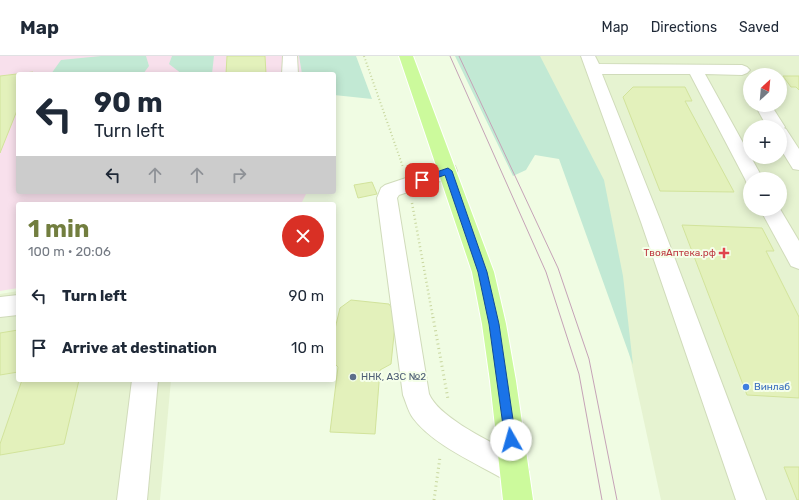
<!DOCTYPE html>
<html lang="en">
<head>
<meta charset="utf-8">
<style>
	:root { --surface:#fff; --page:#f2f2f3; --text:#1f2937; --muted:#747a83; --line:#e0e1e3; --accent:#727e3f }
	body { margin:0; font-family:Rubik,sans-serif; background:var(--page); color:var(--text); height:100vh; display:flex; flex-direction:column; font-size:15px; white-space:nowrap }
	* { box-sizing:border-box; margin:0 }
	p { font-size:13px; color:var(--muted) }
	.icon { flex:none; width:22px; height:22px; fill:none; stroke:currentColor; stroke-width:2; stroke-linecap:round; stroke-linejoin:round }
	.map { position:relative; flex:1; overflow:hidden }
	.details { position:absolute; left:16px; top:146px; width:320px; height:180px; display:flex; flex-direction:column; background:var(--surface); border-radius:4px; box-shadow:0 2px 10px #0003 }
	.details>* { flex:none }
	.hud { position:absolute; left:16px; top:16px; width:320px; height:122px; border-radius:4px; box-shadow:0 2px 10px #0003; background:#fff; color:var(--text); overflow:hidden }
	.needle { width:26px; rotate:26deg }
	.controls { position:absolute; left:743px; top:12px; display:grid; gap:8px }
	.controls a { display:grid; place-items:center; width:44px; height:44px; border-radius:50%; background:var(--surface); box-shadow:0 2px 10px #0003; font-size:20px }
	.pin { position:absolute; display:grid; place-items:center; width:34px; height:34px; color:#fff; margin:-17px; border-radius:8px; box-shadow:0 2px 6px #0006 }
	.me { position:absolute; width:44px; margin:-22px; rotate:353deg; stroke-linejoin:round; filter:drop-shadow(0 0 3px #0008) }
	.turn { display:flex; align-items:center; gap:14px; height:84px; padding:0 12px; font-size:18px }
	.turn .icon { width:52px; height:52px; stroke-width:2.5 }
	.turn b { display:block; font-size:28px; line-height:34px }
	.lanes { display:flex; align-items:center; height:38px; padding:0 12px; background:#0003; justify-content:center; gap:20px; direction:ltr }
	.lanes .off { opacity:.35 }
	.round { display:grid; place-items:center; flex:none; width:42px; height:42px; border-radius:21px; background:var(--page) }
	.headline { display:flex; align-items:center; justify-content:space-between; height:68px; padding:0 12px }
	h1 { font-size:24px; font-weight:700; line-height:30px; color:var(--accent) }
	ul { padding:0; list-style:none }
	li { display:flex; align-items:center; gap:12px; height:52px; padding:0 12px }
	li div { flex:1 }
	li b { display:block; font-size:15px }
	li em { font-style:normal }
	header { display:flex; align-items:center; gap:24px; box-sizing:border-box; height:56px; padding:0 20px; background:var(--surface); border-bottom:1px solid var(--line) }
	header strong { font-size:19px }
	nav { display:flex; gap:22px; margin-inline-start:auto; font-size:14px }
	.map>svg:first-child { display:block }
</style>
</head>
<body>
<header>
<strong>Map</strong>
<nav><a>Map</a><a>Directions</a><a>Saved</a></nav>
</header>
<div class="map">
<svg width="799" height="444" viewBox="0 0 799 444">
	<rect width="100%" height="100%" fill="#f0fce3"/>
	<!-- residential -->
	<g fill="#e6f3d1" fill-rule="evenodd">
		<path d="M 538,0 L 799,0 L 799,444 L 661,444 L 607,195 ZM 750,19 L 780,19 L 780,49 L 750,49 ZM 750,71 L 780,71 L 780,101 L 750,101 ZM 750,123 L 780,123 L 780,153 L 750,153 Z"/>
		<polygon points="18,235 18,324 171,324 160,444 0,444 0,238"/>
	</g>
	<!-- education -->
	<polygon fill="#f8e0ec" points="0,0 322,0 326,18 18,18 18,136 307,136 301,148 18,148 18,232 0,235"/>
	<!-- green -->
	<g fill="#c2e9d4">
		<polygon points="101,0 146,0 149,10 143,18 51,18 61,4"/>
		<polygon points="172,0 214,0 212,18 182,18 169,8"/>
		<polygon points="299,0 356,0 372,43 334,39 334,18 302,18"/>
		<polygon points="455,0 540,0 604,124 623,220 633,309 559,103 535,99 526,114 513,120"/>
	</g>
	<!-- building -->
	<g fill="#e3f1bb" stroke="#d2e39b">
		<polygon points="227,0 265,0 266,18 226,18"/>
		<polygon points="33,16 32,18 18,18 18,52 0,97 0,20"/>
		<polygon points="783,20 799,20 799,34 796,31 791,31"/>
		<polygon points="633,31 685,31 692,45 685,45 734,136 660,135 623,41"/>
		<polygon points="372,126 377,138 358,142 354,129"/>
		<polygon points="682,169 762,172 774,195 766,195 799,261 799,342 747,339"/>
		<polygon points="351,244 389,248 396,259 391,308 380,314 375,378 330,376 338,311 334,307 334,277 340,252"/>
		<polygon points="18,274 18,316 0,319 0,277"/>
		<polygon points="22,324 79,324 64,388 0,399 0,388"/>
		<polygon points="784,411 799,411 799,444 797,444"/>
	</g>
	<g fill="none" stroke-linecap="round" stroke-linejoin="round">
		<defs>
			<g id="minor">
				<polygon points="283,0 297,0 298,18 282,18"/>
				<polygon points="581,0 595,0 599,8 742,9 747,11 750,14 747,17 742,19 705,18 763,123 750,123 750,129 747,128 745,123 690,18 602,18 661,166 766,444 736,444 641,166"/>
				<polygon points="755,49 771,49 785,71 784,72 786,73 799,93 799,114 793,113 780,92 780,71 767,71"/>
				<path d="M 448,108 L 455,110 L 457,115 L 455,120 L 399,139 L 397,142 L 429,338 C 440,364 500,390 525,404 L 529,414 L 525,424 L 515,428 L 505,424 C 476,407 433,389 413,362 C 408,355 406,346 403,339 L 377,142 L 381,132 L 385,129 Z"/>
				<polygon points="760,153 780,153 799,185 799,213 791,210"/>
				<polygon points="18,239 18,259 0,261 0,241"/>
				<polygon points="132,324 158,324 147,444 117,444"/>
			</g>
			<polygon id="major" points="399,0 413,0 494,216 506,268 516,325 533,444 503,444 490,325 482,268 472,216"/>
		</defs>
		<!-- minor casing -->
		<use href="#minor" stroke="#d0dbba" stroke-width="2"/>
		<!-- major casing -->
		<use href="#major" stroke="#fff" stroke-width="2"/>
		<!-- path-far2 -->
		<polyline stroke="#c8d69e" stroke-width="2" stroke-dasharray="1 2.5" stroke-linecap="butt" points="364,0 403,111"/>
		<!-- path-far1 -->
		<polyline stroke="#c8d69e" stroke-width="2.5" stroke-dasharray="1 3" stroke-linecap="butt" points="412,147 433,262"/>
		<!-- path -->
		<g stroke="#c8d69e" stroke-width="3" stroke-dasharray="1 3.5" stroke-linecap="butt">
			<polyline points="433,261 448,343"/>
			<polyline points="434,444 440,401"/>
		</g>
		<!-- minor -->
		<use href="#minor" fill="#fff" fill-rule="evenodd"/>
		<!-- major -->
		<use href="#major" fill="#ccfa9c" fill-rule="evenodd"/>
		<!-- tram -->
		<g stroke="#c5a2b7" stroke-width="1">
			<polyline points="450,0 546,216 579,318 602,444"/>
			<polyline points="459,0 558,212 589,303 617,444"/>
		</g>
	</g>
	<!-- route -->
	<polygon fill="#1a73e8" stroke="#114b97" points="448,112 452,115 487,216 499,268 516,384 515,388 511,390 507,388 505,384 489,268 478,216 445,119 422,127 418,124 419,122"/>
	<!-- markers -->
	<path fill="#e0444e" stroke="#f5ffe9" stroke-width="1.5" d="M722 191h4v4h4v4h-4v4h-4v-4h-4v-4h4z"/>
	<circle fill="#5c6f8a" stroke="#f5ffe9" stroke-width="1.5" cx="353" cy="321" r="4"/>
	<circle fill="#3f7fe0" stroke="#f5ffe9" stroke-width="1.5" cx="746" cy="331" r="4"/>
	<g text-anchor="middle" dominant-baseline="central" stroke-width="4" stroke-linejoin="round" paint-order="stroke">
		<!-- health labels -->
		<g font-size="10" fill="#be3a42" stroke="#f5ffe9" text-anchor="end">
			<text x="716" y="197">ТвояАптека.рф</text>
		</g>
		<!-- service labels -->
		<g font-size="10" fill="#4e5e75" stroke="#f5ffe9" text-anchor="start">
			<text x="361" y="321">ННК, АЗС №2</text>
		</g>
		<!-- shop labels -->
		<g font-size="10" fill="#366cbe" stroke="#f5ffe9" text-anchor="start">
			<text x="754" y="331">Винлаб</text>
		</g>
	</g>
</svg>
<div class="controls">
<a><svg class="needle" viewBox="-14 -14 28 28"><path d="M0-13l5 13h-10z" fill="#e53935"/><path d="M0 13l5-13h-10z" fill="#747a83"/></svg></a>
<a>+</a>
<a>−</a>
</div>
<div class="pin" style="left:422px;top:124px;background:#d93025"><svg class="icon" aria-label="arrive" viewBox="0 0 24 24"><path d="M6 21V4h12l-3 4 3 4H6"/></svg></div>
<svg class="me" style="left:511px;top:384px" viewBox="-20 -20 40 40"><circle r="19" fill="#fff"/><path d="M0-13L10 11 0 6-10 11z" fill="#1a73e8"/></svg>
<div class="hud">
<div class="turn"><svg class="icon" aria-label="left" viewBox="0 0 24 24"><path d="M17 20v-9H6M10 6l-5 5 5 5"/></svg><div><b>90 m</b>Turn left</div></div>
<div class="lanes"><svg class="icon" aria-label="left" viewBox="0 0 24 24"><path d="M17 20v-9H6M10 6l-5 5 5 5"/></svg><svg class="icon off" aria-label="ahead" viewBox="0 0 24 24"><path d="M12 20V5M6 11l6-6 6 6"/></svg><svg class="icon off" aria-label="ahead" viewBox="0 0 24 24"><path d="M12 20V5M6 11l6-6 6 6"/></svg><svg class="icon off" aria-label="right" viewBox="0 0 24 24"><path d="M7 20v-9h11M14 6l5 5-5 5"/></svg></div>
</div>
<section class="details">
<div class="headline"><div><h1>1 min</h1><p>100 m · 20:06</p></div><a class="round" style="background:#d93025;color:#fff"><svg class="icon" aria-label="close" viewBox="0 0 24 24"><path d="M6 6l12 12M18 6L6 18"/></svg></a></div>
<ul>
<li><svg class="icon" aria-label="left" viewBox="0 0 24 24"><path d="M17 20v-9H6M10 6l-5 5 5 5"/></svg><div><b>Turn left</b></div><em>90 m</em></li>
<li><svg class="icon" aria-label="arrive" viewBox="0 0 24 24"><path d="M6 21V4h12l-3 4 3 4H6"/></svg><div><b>Arrive at destination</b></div><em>10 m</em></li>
</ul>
</section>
</div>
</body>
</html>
